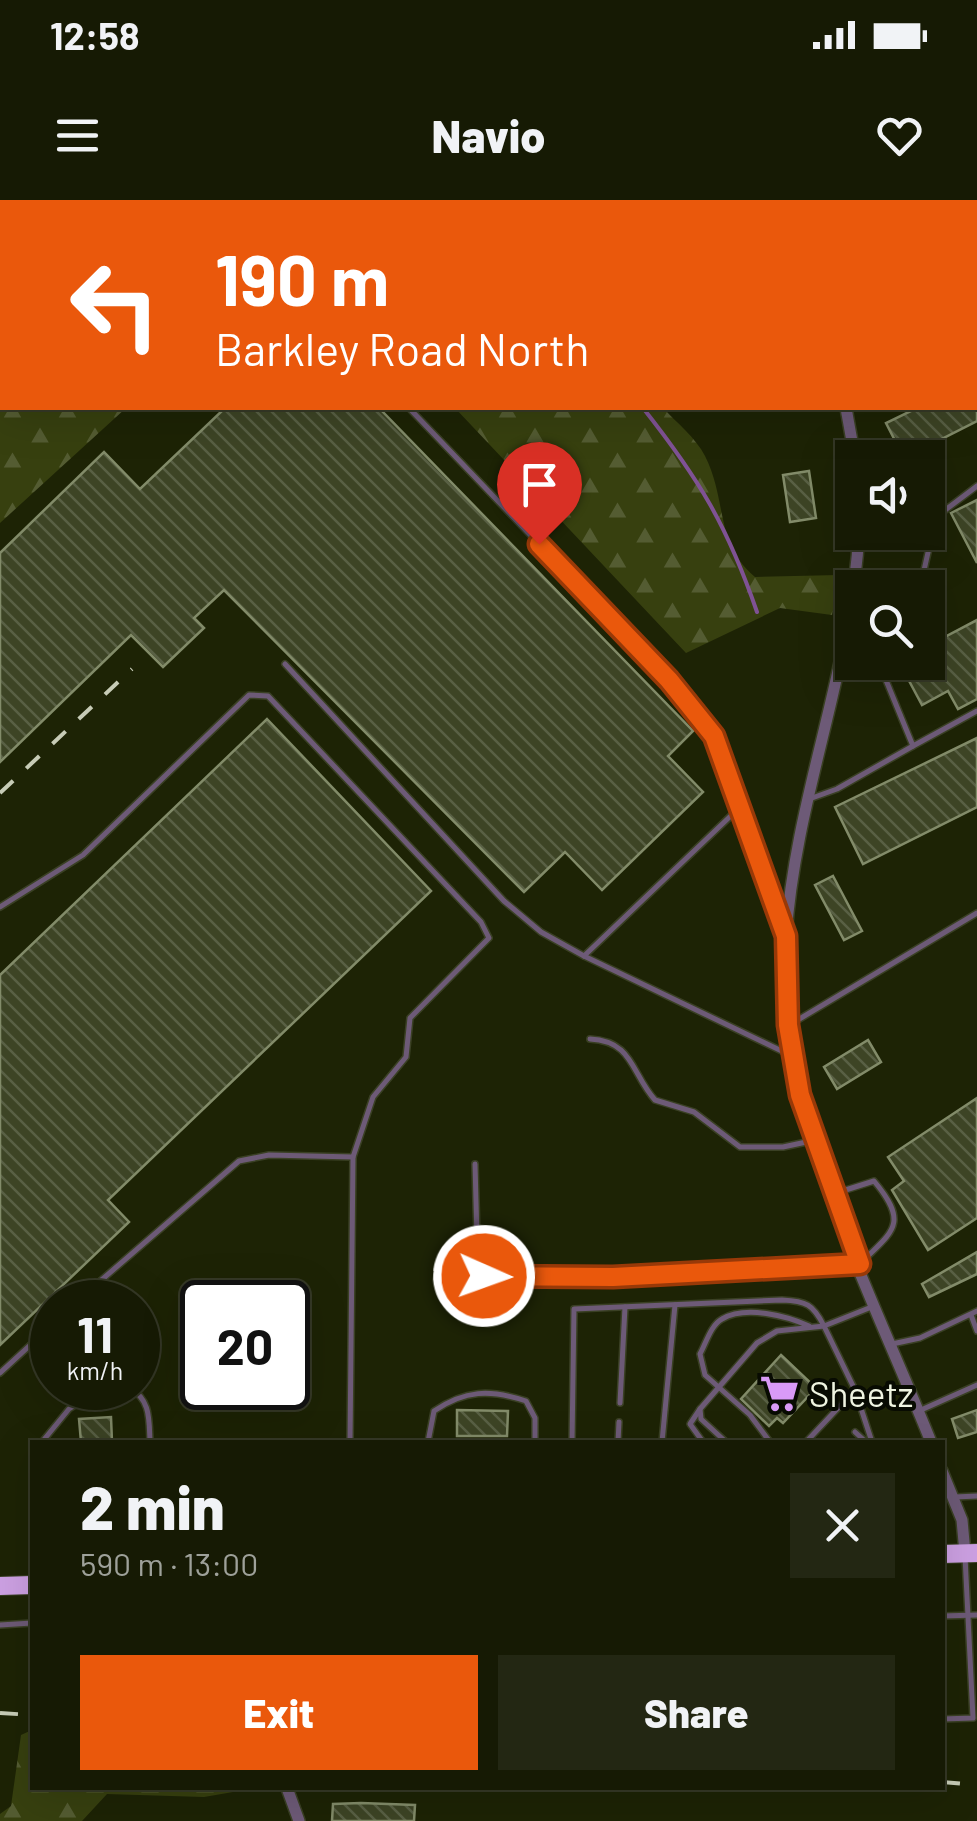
<!DOCTYPE html>
<html lang="en">
<head>
<meta charset="utf-8">
<style>
	:root { --surface:#161a04; --page:#232713; --text:#f1f3f6; --muted:#9ea19a; --line:#353826; --accent:#ea580c }
	body { margin:0; font-family:Barlow,sans-serif; background:var(--page); color:var(--text); height:100vh; display:flex; flex-direction:column; font-size:38px; white-space:nowrap }
	* { box-sizing:border-box; margin:0 }
	p { font-size:32px; color:var(--muted) }
	.icon { flex:none; width:55px; height:55px; fill:none; stroke:currentColor; stroke-width:2; stroke-linecap:round; stroke-linejoin:round }
	.map { position:relative; flex:1; overflow:hidden }
	.details { position:absolute; left:30px; top:1240px; width:915px; height:350px; display:flex; flex-direction:column; background:var(--surface); border-radius:0px; box-shadow:0 10px 40px #0002,0 0 0 2px var(--line) }
	.details>* { flex:none }
	.top-card { position:absolute; left:0px; top:0px; width:978px; height:210px; box-shadow:0 10px 40px #0002,0 0 0 2px var(--line); background:#ea580c; color:#fff; overflow:hidden }
	.buttons { position:absolute; left:835px; top:240px; display:grid; gap:20px }
	.buttons a { display:grid; place-items:center; width:110px; height:110px; border-radius:0px; background:var(--surface); box-shadow:0 10px 40px #0002,0 0 0 2px var(--line); font-size:50px }
	.speed { position:absolute; left:30px; top:1080px; display:flex; gap:20px; font-size:50px; font-weight:700; text-align:center }
	.speed>* { display:grid; place-content:center; width:130px; height:130px; border-radius:50%; background:var(--surface); box-shadow:0 10px 40px #0002,0 0 0 2px var(--line); line-height:1 }
	.speed small { font-size:25px; font-weight:400 }
	.speed .limit { border:5px solid #111; border-radius:15px; background:#fff; color:#111 }
	.pin { position:absolute; display:grid; place-items:center; width:85px; height:85px; color:#fff; margin:-102px -42px; border-radius:50% 50% 50% 0; rotate:-45deg; box-shadow:0 0 10px #0007 }
	.pin .icon { rotate:45deg }
	.me { position:absolute; width:110px; margin:-55px; rotate:92deg; stroke-linejoin:round; filter:drop-shadow(0 0 8px #0008) }
	.turn { display:flex; align-items:center; gap:35px; height:210px; padding:0 50px; font-size:45px }
	.turn .icon { width:130px; height:130px; stroke-width:2.5 }
	.turn b { display:block; font-size:70px; line-height:85px }
	.round { display:grid; place-items:center; flex:none; width:105px; height:105px; border-radius:0px; background:var(--page) }
	.overview { display:flex; align-items:center; justify-content:space-between; height:170px; padding:0 50px }
	h1 { font-size:60px; font-weight:800; line-height:75px }
	.button { display:flex; gap:20px; margin-top:auto; padding:20px 50px }
	.button a { flex:1; height:115px; border-radius:0px; background:var(--accent); color:#fff; font-size:40px; font-weight:800; line-height:115px; text-align:center }
	.button a+a { background:var(--page); color:var(--text) }
	.status { display:flex; justify-content:space-between; align-items:center; height:70px; padding:0 50px; background:var(--surface); direction:ltr }
	.status svg { height:28px; fill:currentColor }
	header { display:flex; justify-content:space-between; align-items:center; height:130px; padding:0 50px; background:var(--surface); font-size:45px; font-weight:800 }
	.map>svg:first-child { display:block }
</style>
</head>
<body>
<div class="status"><b>12:58</b><svg viewBox="0 0 49 12"><path d="M0 12V9h3v3zM5 12V6h3v6zM10 12V3h3v9zM15 12V0h3v12zM26 1h20v11H26zM47 4h2v5h-2z"/></svg></div>
<header><svg class="icon" aria-label="menu" viewBox="0 0 24 24"><path d="M4 6h16M4 12h16M4 18h16"/></svg>Navio<svg class="icon" aria-label="heart" viewBox="0 0 24 24"><path d="M12 20l-8-8c-3-5 5-10 8-4 3-6 11-1 8 4z"/></svg></header>
<div class="map">
<svg width="977" height="1621" viewBox="0 0 977 1621">
	<defs>
		<pattern id="forest-firs" width="22" height="20" patternUnits="userSpaceOnUse" patternTransform="scale(2.5)"><rect width="22" height="20" fill="#37400f"/><path d="M5 1l3.5 6h-7zM16 11l3.5 6h-7z" fill="#545c32"/></pattern>
		<pattern id="building-back-hatch" width="6" height="6" patternUnits="userSpaceOnUse" patternTransform="scale(2.5)"><rect width="6" height="6" fill="#3d4425"/><path d="M-1 5l2 2M0 0l6 6M5-1l2 2" fill="none" stroke="#596044"/></pattern>
	</defs>
	<rect width="100%" height="100%" fill="#1d2305"/>
	<!-- forest -->
	<g fill="url(#forest-firs)">
		<polygon points="0,0 526,0 526,2 2,2 2,208 126,208 0,323"/>
		<path d="M 455,208 L 663,208 C 676,222 696,238 705,256 C 728,302 714,342 755,377 L 839,375 L 832,415 L 780,408 L 686,453 Z"/>
		<polygon points="32,1530 32,1588 256,1588 204,1597 107,1594 82,1621 0,1621 0,1614 11,1606 21,1535"/>
	</g>
	<g fill="none" stroke-linecap="round" stroke-linejoin="round">
		<!-- stream -->
		<g stroke="#7f5294" stroke-width="4">
			<polyline points="338,0 344,2"/>
			<path d="M 643,208 C 699,279 727,325 757,412"/>
		</g>
	</g>
	<!-- building -->
	<g fill="url(#building-back-hatch)" stroke="#828b69" stroke-width="2.5">
		<polygon points="225,208 379,208 693,531 668,556 703,592 602,690 565,652 524,692 224,390 194,418 204,428 163,467 131,435 0,562 0,353 104,252 140,289"/>
		<polygon points="917,208 977,208 977,221 904,258 886,223"/>
		<polygon points="809,271 816,318 790,322 783,275"/>
		<polygon points="977,300 977,363 951,313"/>
		<polygon points="977,420 977,499 958,509 948,491 922,505 899,462 928,462 928,423 937,441"/>
		<polygon points="267,519 431,691 108,1000 129,1022 0,1145 0,775"/>
		<polygon points="977,538 977,607 863,664 835,607"/>
		<polygon points="833,676 862,731 844,740 815,685"/>
		<polygon points="868,840 881,862 837,889 824,867"/>
		<polygon points="977,898 977,1018 928,1050 892,990 904,981 888,957"/>
		<polygon points="977,1052 977,1074 929,1097 922,1084"/>
		<polygon points="781,1155 816,1188 783,1223 777,1218 769,1226 741,1199"/>
		<polygon points="457,1210 508,1211 507,1236 457,1236"/>
		<polygon points="977,1210 977,1232 958,1238 952,1219"/>
		<polygon points="111,1217 112,1242 81,1242 79,1219"/>
		<polygon points="361,1603 415,1605 414,1621 332,1621 333,1604"/>
	</g>
	<g fill="none" stroke-linecap="round" stroke-linejoin="round">
		<defs>
			<g id="service">
				<polyline points="567,0 569,2"/>
				<polyline points="606,0 608,2"/>
				<polyline points="901,0 904,2"/>
				<polyline points="409,208 669,480 713,536 783,729"/>
				<polyline points="920,388 936,317 977,286"/>
				<polyline points="285,464 504,701 541,732 584,756 790,855"/>
				<polyline points="913,546 977,511"/>
				<polyline points="812,598 837,589 913,546 881,468 841,470"/>
				<polyline points="0,707 83,655 249,495 268,496 481,722 489,738 410,818 406,857 373,897 353,957"/>
				<polyline points="584,756 739,608"/>
				<polyline points="791,824 977,713"/>
				<path d="M 590,839 C 633,841 631,873 655,900 L 694,912 L 740,947 L 783,947 L 811,941"/>
				<path d="M 475,964 L 477,1038 L 484,1076 L 613,1077 L 860,1064 C 891,1032 911,1025 874,981 L 833,994"/>
				<polyline points="76,1102 239,961 269,955 353,957 350,1242"/>
				<polyline points="971,1115 977,1131"/>
				<polyline points="892,1144 920,1138 977,1111"/>
				<polyline points="0,1173 52,1125"/>
				<path d="M 129,1188 C 151,1199 149,1220 150,1242"/>
				<polyline points="855,1190 872,1242"/>
				<polyline points="620,1203 625,1107"/>
				<polyline points="700,1209 690,1224 703,1242"/>
				<polyline points="921,1210 977,1185"/>
				<polyline points="855,1232 866,1242"/>
				<polyline points="42,1242 69,1209 102,1188"/>
				<path d="M 428,1242 L 434,1211 C 465,1190 490,1189 526,1201 L 535,1218 L 535,1242"/>
				<path d="M 572,1242 L 574,1109 L 782,1100 C 806,1101 813,1104 824,1126 L 777,1131 L 757,1143 L 700,1209 L 701,1219 L 726,1242"/>
				<polyline points="618,1242 619,1222"/>
				<polyline points="662,1242 675,1105"/>
				<path d="M 770,1242 L 750,1215 L 705,1175 L 700,1154 C 706,1143 711,1125 722,1119 C 746,1105 787,1116 809,1126"/>
				<polyline points="806,1242 855,1190 824,1126 874,1106"/>
				<polyline points="955,1297 977,1296"/>
				<polyline points="942,1416 977,1415"/>
				<polyline points="0,1425 32,1423"/>
				<polyline points="942,1519 973,1518 965,1356"/>
			</g>
			<g id="minor">
				<polyline points="740,0 742,2"/>
				<polyline points="846,208 855,258"/>
				<path d="M 859,332 C 852,469 795,599 786,736 C 775,913 867,1082 931,1242"/>
				<polyline points="942,1271 962,1320 965,1353"/>
				<polyline points="287,1588 299,1621"/>
			</g>
			<g id="trunk">
				<polyline points="942,1354 977,1353"/>
				<polyline points="0,1386 32,1385"/>
			</g>
		</defs>
		<!-- service casing -->
		<use href="#service" stroke="#3a4024" stroke-width="8"/>
		<!-- minor casing -->
		<use href="#minor" stroke="#3a4024" stroke-width="14"/>
		<!-- trunk casing -->
		<use href="#trunk" stroke="#3a4024" stroke-width="20"/>
		<!-- service -->
		<use href="#service" stroke="#6d5a77" stroke-width="5"/>
		<!-- minor -->
		<use href="#minor" stroke="#6d5a77" stroke-width="11"/>
		<!-- trunk -->
		<use href="#trunk" stroke="#cca0e2" stroke-width="18"/>
		<!-- rail -->
		<g stroke="#c7ccb7" stroke-width="4" stroke-dasharray="18 18" stroke-linecap="butt">
			<polyline points="0,593 132,469"/>
			<polyline points="0,1513 32,1515"/>
			<polyline points="942,1582 977,1585"/>
		</g>
	</g>
	<g fill="none" stroke-linecap="round" stroke-linejoin="round">
		<defs>
			<polyline id="route" points="484,1076 613,1077 860,1064 800,895 788,825 786,736 714,536 669,480 539,344"/>
		</defs>
		<!-- route casing -->
		<use href="#route" stroke="#983908" stroke-width="25"/>
		<!-- route -->
		<use href="#route" stroke="#ea580c" stroke-width="18"/>
	</g>
	<!-- icons -->
	<defs>
		<symbol id="supermarket-bare" viewBox="-9 -9 18 18"><path d="M-6-5.5h2.5l.6 2H6L4.5 2H-2.5L-4.4-4H-6ZM-1.5 3.2a1.3 1.3 0 1 0 .1 0ZM3 3.2a1.3 1.3 0 1 0 .1 0Z" fill="#d99af7" stroke="#080b02" stroke-width="2.5" paint-order="stroke"/></symbol>
	</defs>
	<g fill-rule="evenodd">
		<use href="#supermarket-bare" x="752" y="1166" width="55" height="55"/>
	</g>
	<g text-anchor="middle" dominant-baseline="central" stroke-width="8" stroke-linejoin="round" paint-order="stroke">
		<!-- poi labels -->
		<g font-size="35" fill="#eff4e1" stroke="#080b02" text-anchor="start">
			<text x="809" y="1193">Sheetz</text>
		</g>
	</g>
</svg>
<div class="buttons">
<a><svg class="icon" aria-label="sound" viewBox="0 0 24 24"><path d="M4 9h4l5-4v14l-5-4H4zM17 9q2 3 0 6"/></svg></a>
<a><svg class="icon" aria-label="search" viewBox="0 0 24 24"><circle cx="10" cy="10" r="6"/><path d="M15 15l6 6"/></svg></a>
</div>
<div class="speed"><div>11<small>km/h</small></div><div class="limit">20</div></div>
<div class="pin" style="left:539px;top:344px;background:#d93025"><svg class="icon" aria-label="arrive" viewBox="0 0 24 24"><path d="M6 21V4h12l-3 4 3 4H6"/></svg></div>
<svg class="me" style="left:484px;top:1076px" viewBox="-20 -20 40 40"><circle r="17" fill="#ea580c" stroke="#fff" stroke-width="3"/><path d="M0-11L8 9 0 5-8 9z" fill="#fff"/></svg>
<div class="top-card">
<div class="turn"><svg class="icon" aria-label="left" viewBox="0 0 24 24"><path d="M17 20v-9H6M10 6l-5 5 5 5"/></svg><div><b>190 m</b>Barkley Road North</div></div>
</div>
<section class="details">
<div class="overview"><div><h1>2 min</h1><p>590 m · 13:00</p></div><a class="round"><svg class="icon" aria-label="close" viewBox="0 0 24 24"><path d="M6 6l12 12M18 6L6 18"/></svg></a></div>
<div class="button"><a>Exit</a><a>Share</a></div>
</section>
</div>
</body>
</html>
